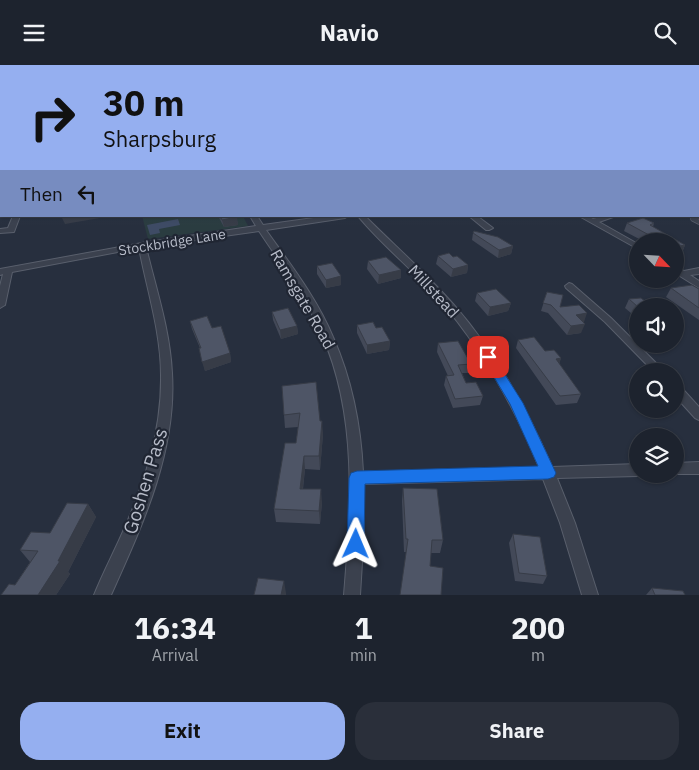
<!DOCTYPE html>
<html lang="en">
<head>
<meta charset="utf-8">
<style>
	:root { --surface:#1d232e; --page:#2a2f3a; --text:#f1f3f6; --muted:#a0a4aa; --line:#3b404a; --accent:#95aff0 }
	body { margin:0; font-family:"IBM Plex Sans",sans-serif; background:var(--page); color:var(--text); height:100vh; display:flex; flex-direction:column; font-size:19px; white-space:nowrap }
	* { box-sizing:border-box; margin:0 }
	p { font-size:16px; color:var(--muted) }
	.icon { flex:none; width:28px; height:28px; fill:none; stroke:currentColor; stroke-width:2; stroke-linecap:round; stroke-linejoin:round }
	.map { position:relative; height:530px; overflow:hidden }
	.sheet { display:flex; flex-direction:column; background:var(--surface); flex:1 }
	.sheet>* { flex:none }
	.guide { position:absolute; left:0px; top:0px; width:700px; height:152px; box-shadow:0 1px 4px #0004,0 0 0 1px var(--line); background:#95aff0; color:#111; overflow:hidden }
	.needle { width:32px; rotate:115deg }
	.controls { position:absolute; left:629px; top:168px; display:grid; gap:10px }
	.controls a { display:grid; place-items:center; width:55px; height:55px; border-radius:50%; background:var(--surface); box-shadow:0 1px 4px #0004,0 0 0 1px var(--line); font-size:25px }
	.pin { position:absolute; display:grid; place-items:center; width:42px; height:42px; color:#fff; margin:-21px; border-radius:10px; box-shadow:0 2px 8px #0006 }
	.me { position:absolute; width:55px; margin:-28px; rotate:1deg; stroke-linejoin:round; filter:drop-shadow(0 0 4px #0008) }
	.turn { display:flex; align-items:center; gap:18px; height:105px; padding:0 20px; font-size:22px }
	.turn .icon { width:65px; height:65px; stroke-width:2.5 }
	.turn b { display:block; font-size:35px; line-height:42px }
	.then { display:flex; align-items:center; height:48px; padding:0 20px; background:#0003; gap:10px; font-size:19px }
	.eta { display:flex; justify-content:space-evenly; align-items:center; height:85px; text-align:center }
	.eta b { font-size:30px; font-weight:700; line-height:35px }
	.primary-button { display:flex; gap:10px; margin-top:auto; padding:10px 20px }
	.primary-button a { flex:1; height:58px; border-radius:20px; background:var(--accent); color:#111; font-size:20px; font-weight:700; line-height:58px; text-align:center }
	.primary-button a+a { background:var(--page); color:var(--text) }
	header { display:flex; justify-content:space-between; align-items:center; height:65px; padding:0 20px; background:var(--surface); font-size:22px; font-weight:700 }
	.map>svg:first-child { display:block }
</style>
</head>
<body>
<header><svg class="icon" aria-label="menu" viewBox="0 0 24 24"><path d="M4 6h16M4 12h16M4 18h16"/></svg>Navio<svg class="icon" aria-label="search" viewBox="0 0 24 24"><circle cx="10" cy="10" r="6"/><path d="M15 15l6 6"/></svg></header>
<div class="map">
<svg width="699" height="530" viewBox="0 0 699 530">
	<rect width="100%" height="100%" fill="#272f3e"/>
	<!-- green -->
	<polygon fill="#2a3c40" points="142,151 243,151 248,161 148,174"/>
	<!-- water -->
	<polygon fill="#3e4b65" points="178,154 180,160 159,164 160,168 150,170 147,160"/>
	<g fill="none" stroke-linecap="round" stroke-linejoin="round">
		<defs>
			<polyline id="service" points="699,152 693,154 699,157"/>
			<g id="minor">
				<polygon points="13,151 20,151 14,167 0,168 0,164 8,163"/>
				<path d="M 250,151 L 257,151 L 263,160 L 328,151 L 348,151 L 345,153 L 266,165 C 290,199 317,233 333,272 C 352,315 361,361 363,407 L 539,402 C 514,341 481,282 438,233 C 412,204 382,180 358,151 L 365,151 C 395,181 426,208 454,240 C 495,287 527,344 552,402 L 638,399 L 638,409 L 643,409 L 638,411 L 557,413 L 575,458 L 598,530 L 582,530 L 560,458 L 543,414 L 364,419 L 364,465 L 360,530 L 344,530 C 351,444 358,351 322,270 C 306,233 281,199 259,166 L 146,182 C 156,224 170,265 172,308 C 177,387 142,461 111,530 L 94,530 C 102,510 112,491 121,471 C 144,420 162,367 161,310 C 161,267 147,225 139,183 L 12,207 L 5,240 L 0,243 L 0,221 L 3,209 L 0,210 L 0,204 L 142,178 L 256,161 Z"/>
				<polygon points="469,151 477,151 493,163 489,165 486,165"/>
				<polygon points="579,151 588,151 593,154 604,151 616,151 599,157 638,179 638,184"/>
				<polygon points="675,201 684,206 699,203 699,209 690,210 699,216 699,223 675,208"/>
				<polygon points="569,218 572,219 611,253 664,306 653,306 605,257 566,223 565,221"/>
				<polygon points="675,319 679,320 699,342 699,355 695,353 675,331"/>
				<polygon points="699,397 699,409 672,409 675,409 675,398"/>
			</g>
			<rect id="secondary" x="0" y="98" width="1" height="4"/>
			<rect id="motorway" x="0" y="108" width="1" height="6"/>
		</defs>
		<!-- service casing -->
		<use href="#service" stroke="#595f6c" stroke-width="5.5"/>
		<!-- minor casing -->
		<use href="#minor" stroke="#595f6c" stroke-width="2"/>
		<!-- secondary casing -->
		<use href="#secondary" stroke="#595f6c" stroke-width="2"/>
		<!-- motorway casing -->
		<use href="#motorway" stroke="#464c59" stroke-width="2"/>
		<!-- service -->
		<use href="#service" stroke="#3b414e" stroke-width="4"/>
		<!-- minor -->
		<use href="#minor" fill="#3b414e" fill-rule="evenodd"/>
		<!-- secondary -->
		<use href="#secondary" fill="#495061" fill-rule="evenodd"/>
		<!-- motorway -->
		<use href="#motorway" fill="#736c59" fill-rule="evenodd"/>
	</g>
	<!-- wall -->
	<g fill="#434958">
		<polygon points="218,151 236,151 238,160 224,162"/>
		<polygon points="643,153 654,158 653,162 685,180 682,188 675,189 675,176 643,176 624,166 627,158"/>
		<polygon points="473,168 513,181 511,189 498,193 472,175"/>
		<polygon points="438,191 453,192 468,200 467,208 451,212 436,199"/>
		<polygon points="368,196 401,205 401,213 378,219 367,204"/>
		<polygon points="317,201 341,220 326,223 317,209"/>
		<polygon points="671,223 699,224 699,255 666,232"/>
		<polygon points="547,227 560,242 584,257 582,257 581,268 567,270 548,248 541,246"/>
		<polygon points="477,228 511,238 508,246 488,251 475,236"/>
		<polygon points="629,234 638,241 638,254 625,243"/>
		<polygon points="272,247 297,261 298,269 281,274 273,255"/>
		<polygon points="190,256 212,263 230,288 231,297 205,306 200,283 192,264"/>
		<polygon points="357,260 376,263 390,276 389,285 367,289 357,268"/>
		<polygon points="518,275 561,293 559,299 581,329 577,338 556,340 516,283"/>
		<polygon points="438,278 471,299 469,308 462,308 466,318 483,331 480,340 453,343 444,320 446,311 448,311 437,287"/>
		<polygon points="282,321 320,356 323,369 320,405 305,404 303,424 322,437 320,459 276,457 274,444 296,378 298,362 285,363 284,350"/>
		<polygon points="403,423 443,475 440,488 431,488 430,501 406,487 404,487 402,436"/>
		<polygon points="88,439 96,452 68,507 70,509 56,530 1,530 15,520 30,497 20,485 50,468"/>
		<polygon points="513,469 547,511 543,519 515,516 509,478"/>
		<polygon points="652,523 685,530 646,530"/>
	</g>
	<!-- shaded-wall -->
	<g fill="#373c47">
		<polygon points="0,129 1,131 1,145 0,147"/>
		<polygon points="61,151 100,151 100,153 65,159"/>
		<polygon points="237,152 238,160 224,162 222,155"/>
		<polygon points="685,180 682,188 675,189 675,182"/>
		<polygon points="513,181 511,189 498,193 499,185"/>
		<polygon points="468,200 467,208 451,212 453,204"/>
		<polygon points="401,205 401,213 378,219 379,210"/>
		<polygon points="341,211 341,220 326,223 326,215"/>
		<polygon points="511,238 508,246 488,251 490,242"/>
		<polygon points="587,248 584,257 572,258 576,250"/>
		<polygon points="585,259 581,268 567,270 571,261"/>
		<polygon points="297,261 298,269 281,274 280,265"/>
		<polygon points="390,276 389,285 367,289 367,280"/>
		<polygon points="230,288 231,297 205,306 202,297"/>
		<polygon points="561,293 558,302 556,294"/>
		<polygon points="322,356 323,369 320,405 319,391"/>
		<polygon points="304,391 305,404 301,437 300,424"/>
		<polygon points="321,424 322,437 320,459 319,446"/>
		<polygon points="88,439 96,452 68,507 70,509 56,530 38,530 58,496"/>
		<polygon points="284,516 286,528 286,530 281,530"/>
	</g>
	<!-- building -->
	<g fill="#4e5566" stroke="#373c47">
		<polygon points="220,151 236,151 237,152 222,155"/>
		<polygon points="643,153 654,158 650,160 685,180 675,182 675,176 660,176 627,158"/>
		<polygon points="474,166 498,172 513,181 499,185 473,168"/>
		<polygon points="449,188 453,192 457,191 468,200 453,204 438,191"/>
		<polygon points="386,192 401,205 379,210 368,196"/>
		<polygon points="332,198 341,211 326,215 317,201"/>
		<polygon points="692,220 699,224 699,243 671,223"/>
		<polygon points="496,224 511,238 490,242 477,228"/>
		<polygon points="547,227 563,230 560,242 579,240 587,248 576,250 585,259 571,261 551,240 543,238"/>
		<polygon points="641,233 651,241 638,241 638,242 629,234"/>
		<polygon points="288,243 297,261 280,265 272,247"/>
		<polygon points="207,251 212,263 221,261 230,288 202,297 199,283 201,283 190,256"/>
		<polygon points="373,257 376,263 382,262 390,276 367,280 357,260"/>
		<polygon points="534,272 545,286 554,285 561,293 556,294 581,329 560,331 518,275"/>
		<polygon points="458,276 471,299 458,300 466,318 476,317 483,331 455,334 446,311 454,310 438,278"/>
		<polygon points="316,317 320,356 322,356 319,391 304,391 300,424 321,424 319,446 274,444 285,378 296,378 300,348 284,350 282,321"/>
		<polygon points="403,423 437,424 443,475 432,475 430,501 443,503 441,530 400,530 408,474 406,474"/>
		<polygon points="67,438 88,439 58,496 60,496 38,530 1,530 9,519 15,520 38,486 20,485 31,467 50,468"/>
		<polygon points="513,469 540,472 547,511 519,508"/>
		<polygon points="258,513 284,516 281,530 254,530"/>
		<polygon points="652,523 683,526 685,530 655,530"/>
	</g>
	<!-- sky -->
	<linearGradient id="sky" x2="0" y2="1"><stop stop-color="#151a22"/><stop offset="0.54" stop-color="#414d63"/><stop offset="1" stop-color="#414d63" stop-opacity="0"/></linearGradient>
	<rect width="699" height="161" fill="url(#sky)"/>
	<!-- route -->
	<polygon fill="#1a73e8" stroke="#114b97" points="488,288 492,289 523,338 556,408 554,412 548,414 365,419 364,479 362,485 356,488 349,485 347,479 349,413 351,408 357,406 538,401 510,339 482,292"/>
	<g text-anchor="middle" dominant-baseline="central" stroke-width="4.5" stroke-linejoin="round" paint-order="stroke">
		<!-- far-street labels -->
		<g font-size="14" fill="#b7bcc9" stroke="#202633">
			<text transform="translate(172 177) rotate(-9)">Stockbridge Lane</text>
		</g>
		<!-- street labels -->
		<g font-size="16" fill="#b7bcc9" stroke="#202633">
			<text transform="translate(434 226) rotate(47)">Millstead</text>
			<text transform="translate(303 234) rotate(60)">Ramsgate Road</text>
		</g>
		<!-- near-street labels -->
		<g font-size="19" fill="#b7bcc9" stroke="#202633">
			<text transform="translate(145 416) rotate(-73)">Goshen Pass</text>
		</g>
	</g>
</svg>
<div class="controls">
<a><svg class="needle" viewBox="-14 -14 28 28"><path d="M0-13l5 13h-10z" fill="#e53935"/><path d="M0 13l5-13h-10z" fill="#a0a4aa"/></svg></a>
<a><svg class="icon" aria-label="sound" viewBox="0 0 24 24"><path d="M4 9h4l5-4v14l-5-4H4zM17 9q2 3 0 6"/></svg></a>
<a><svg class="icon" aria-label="search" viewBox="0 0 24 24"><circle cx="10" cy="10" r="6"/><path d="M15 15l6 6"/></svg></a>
<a><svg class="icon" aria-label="layers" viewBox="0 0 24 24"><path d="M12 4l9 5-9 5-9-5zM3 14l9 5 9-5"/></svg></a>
</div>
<div class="pin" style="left:488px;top:292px;background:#d93025"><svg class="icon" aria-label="arrive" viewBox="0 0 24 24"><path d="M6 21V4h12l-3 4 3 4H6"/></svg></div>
<svg class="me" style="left:356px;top:479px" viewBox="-20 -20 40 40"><path d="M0-17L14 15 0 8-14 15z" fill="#1a73e8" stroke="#fff" stroke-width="4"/></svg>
<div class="guide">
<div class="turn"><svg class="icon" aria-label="right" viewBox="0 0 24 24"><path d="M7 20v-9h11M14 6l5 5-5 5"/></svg><div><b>30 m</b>Sharpsburg</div></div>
<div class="then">Then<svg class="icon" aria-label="left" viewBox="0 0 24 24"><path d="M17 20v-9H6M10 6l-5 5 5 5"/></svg></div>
</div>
</div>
<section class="sheet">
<div class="eta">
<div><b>16:34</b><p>Arrival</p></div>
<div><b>1</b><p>min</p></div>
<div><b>200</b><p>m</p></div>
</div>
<div class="primary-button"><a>Exit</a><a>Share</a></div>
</section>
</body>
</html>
